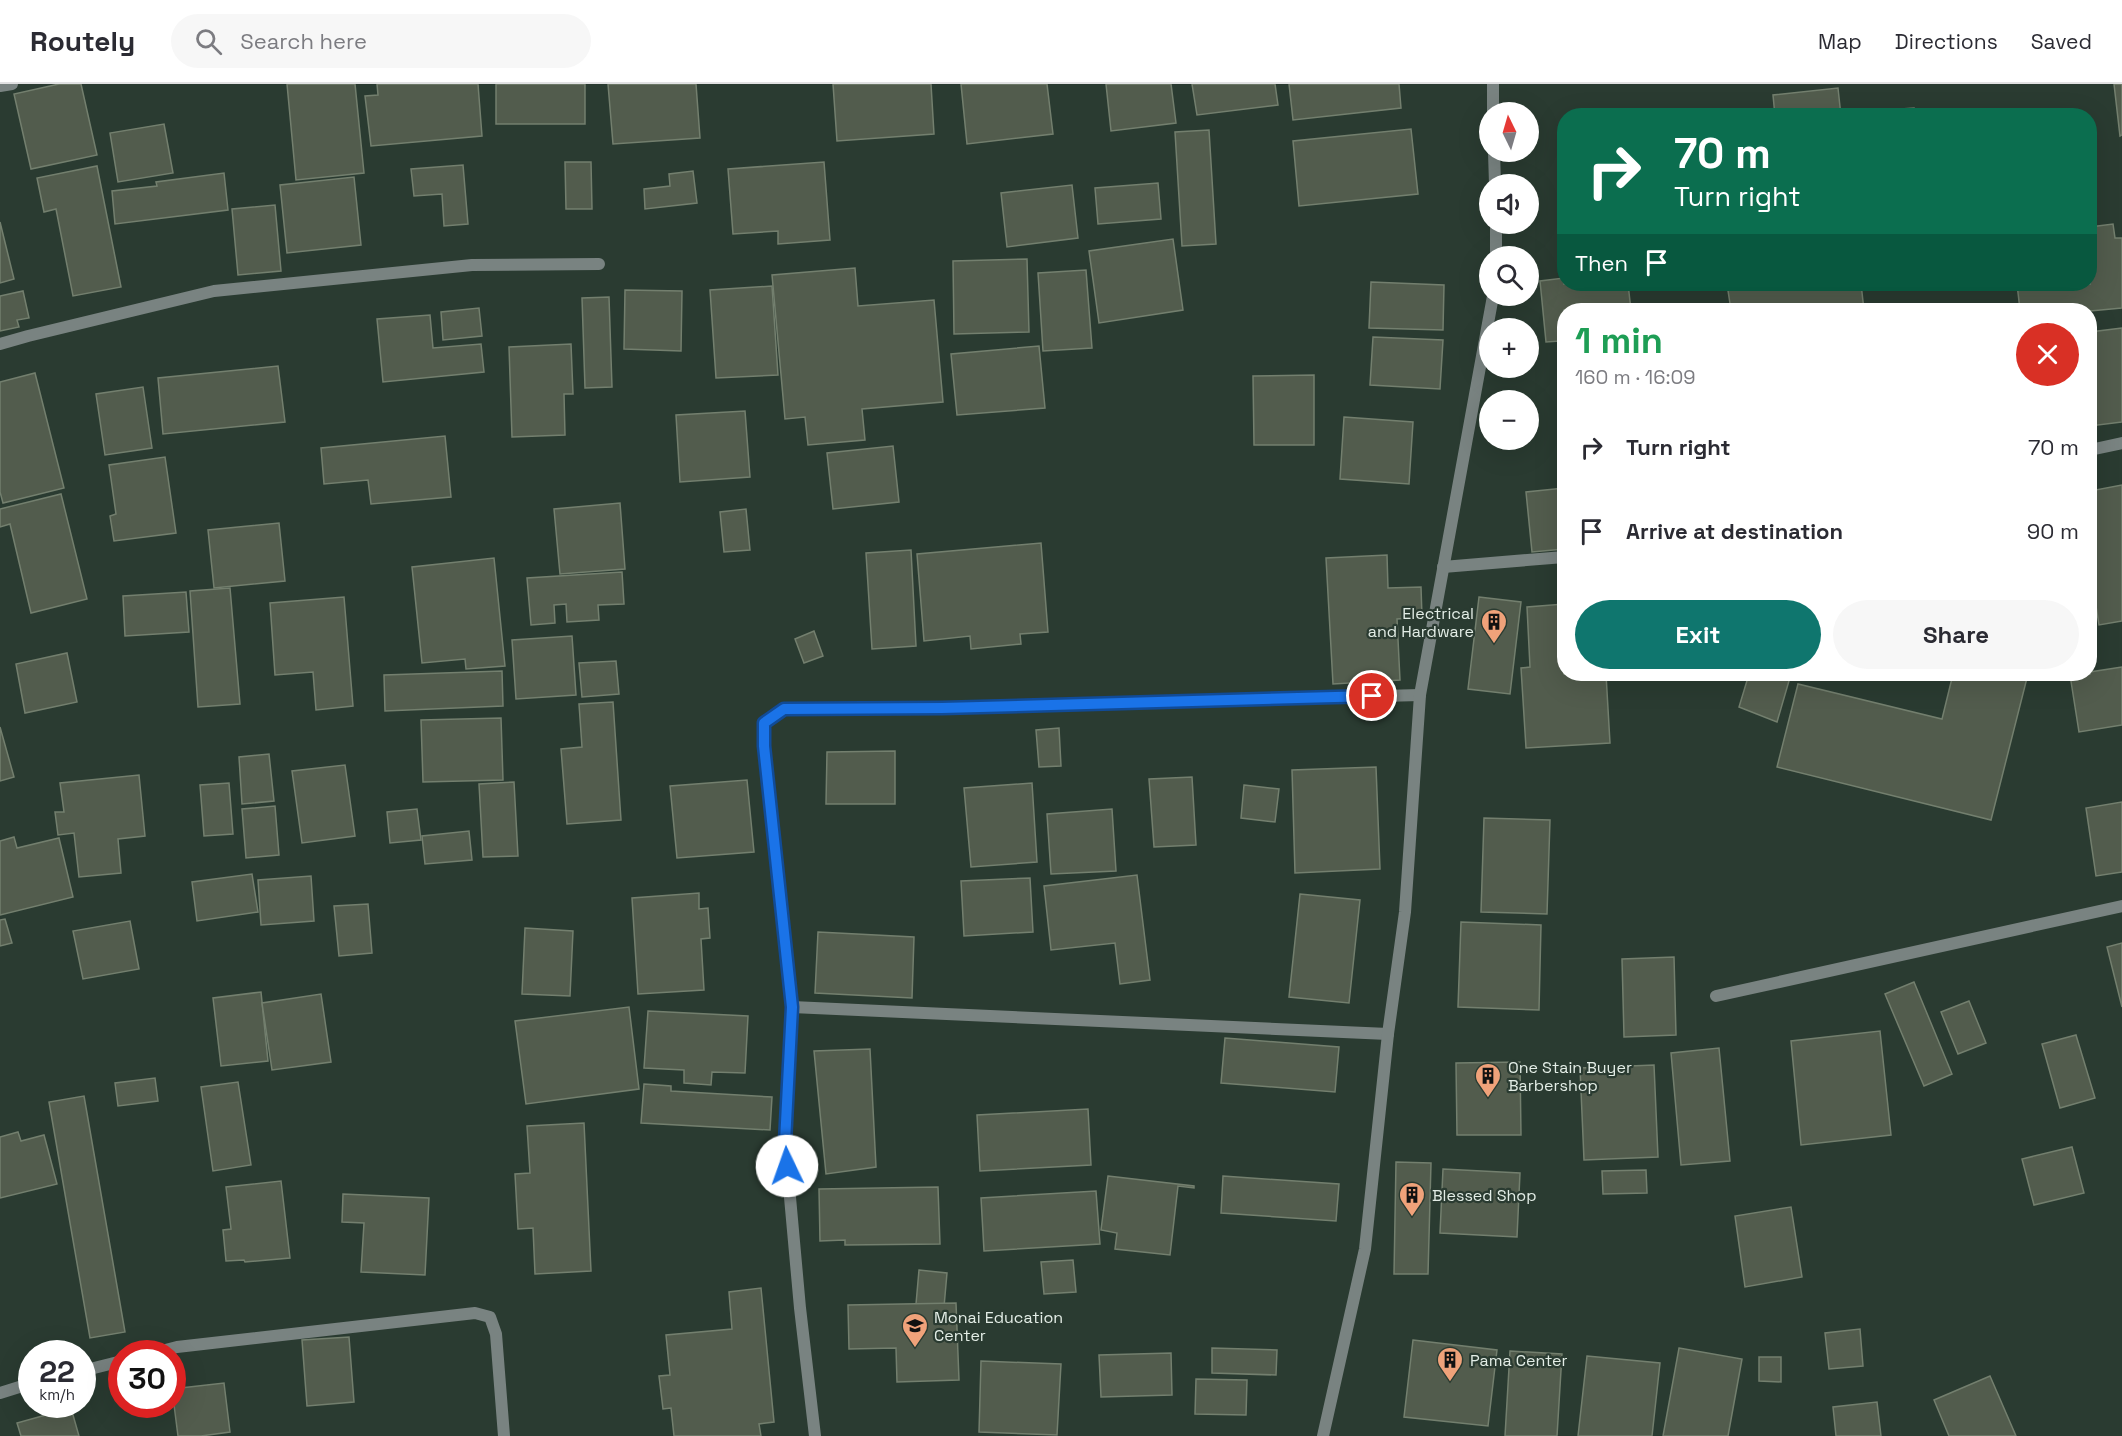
<!DOCTYPE html>
<html lang="en">
<head>
<meta charset="utf-8">
<style>
	:root { --surface:#fff; --page:#f7f7f7; --text:#2b2b33; --muted:#7c7c81; --line:#e1e1e2; --accent:#0f766e }
	body { margin:0; font-family:"Space Grotesk",sans-serif; background:var(--page); color:var(--text); height:100vh; display:flex; flex-direction:column; font-size:22px; white-space:nowrap }
	* { box-sizing:border-box; margin:0 }
	p { font-size:20px; color:var(--muted) }
	.icon { flex:none; width:33px; height:33px; fill:none; stroke:currentColor; stroke-width:2; stroke-linecap:round; stroke-linejoin:round }
	.map { position:relative; flex:1; overflow:hidden }
	.drawer { position:absolute; left:1557px; top:219px; width:540px; height:378px; display:flex; flex-direction:column; background:var(--surface); border-radius:24px; box-shadow:0 6px 24px #0002 }
	.drawer>* { flex:none }
	.top-card { position:absolute; left:1557px; top:24px; width:540px; height:183px; border-radius:24px; box-shadow:0 6px 24px #0002; background:#0b6e4f; color:#fff; overflow:hidden }
	.needle { width:39px; rotate:355deg }
	.tools { position:absolute; left:1479px; top:18px; display:grid; gap:12px }
	.tools a { display:grid; place-items:center; width:60px; height:60px; border-radius:50%; background:var(--surface); box-shadow:0 6px 24px #0002; font-size:30px }
	.speed { position:absolute; left:18px; top:1256px; display:flex; gap:12px; font-size:30px; font-weight:700; text-align:center }
	.speed>* { display:grid; place-content:center; width:78px; height:78px; border-radius:50%; background:var(--surface); box-shadow:0 6px 24px #0002; line-height:1 }
	.speed small { font-size:15px; font-weight:400 }
	.speed .limit { border:9px solid #d22; background:#fff; color:#111 }
	.pin { position:absolute; display:grid; place-items:center; width:51px; height:51px; color:#fff; margin:-26px; border:3px solid #fff; border-radius:50%; box-shadow:0 2px 6px #0007 }
	.me { position:absolute; width:66px; margin:-33px; rotate:357deg; stroke-linejoin:round; filter:drop-shadow(0 0 4px #0008) }
	.turn { display:flex; align-items:center; gap:21px; height:126px; padding:0 18px; font-size:27px }
	.turn .icon { width:78px; height:78px; stroke-width:2.5 }
	.turn b { display:block; font-size:42px; line-height:51px }
	.then { display:flex; align-items:center; height:57px; padding:0 18px; background:#0003; gap:12px; font-size:22px }
	.round { display:grid; place-items:center; flex:none; width:63px; height:63px; border-radius:32px; background:var(--page) }
	.summary { display:flex; align-items:center; justify-content:space-between; height:102px; padding:0 18px }
	h1 { font-size:36px; font-weight:800; line-height:45px; color:#1e9e55 }
	.cta { display:flex; gap:12px; margin-top:auto; padding:12px 18px }
	.cta a { flex:1; height:69px; border-radius:36px; background:var(--accent); color:#fff; font-size:24px; font-weight:800; line-height:69px; text-align:center }
	.cta a+a { background:var(--page); color:var(--text) }
	ul { padding:0; list-style:none }
	li { display:flex; align-items:center; gap:18px; height:84px; padding:0 18px }
	li div { flex:1 }
	li b { display:block; font-size:22px }
	li em { font-style:normal }
	header { display:flex; align-items:center; gap:36px; box-sizing:border-box; height:84px; padding:0 30px; background:var(--surface); border-bottom:2px solid var(--line) }
	header strong { font-size:28px }
	nav { display:flex; gap:33px; margin-inline-start:auto; font-size:21px }
	.search { width:420px; height:54px; background:var(--page); display:flex; align-items:center; gap:15px; box-sizing:border-box; padding:0 21px; border-radius:33px; color:var(--muted); font-size:22px }
	.map>svg:first-child { display:block }
</style>
</head>
<body>
<header>
<strong>Routely</strong>
<div class="search"><svg class="icon" aria-label="search" viewBox="0 0 24 24"><circle cx="10" cy="10" r="6"/><path d="M15 15l6 6"/></svg>Search here</div>
<nav><a>Map</a><a>Directions</a><a>Saved</a></nav>
</header>
<div class="map">
<svg width="2122" height="1352" viewBox="0 0 2122 1352">
	<rect width="100%" height="100%" fill="#2a3b31"/>
	<!-- building -->
	<g fill="#525c4d" stroke="#737f6e" stroke-width="1.5">
		<polygon points="59,0 81,0 97,71 31,85 14,10"/>
		<polygon points="287,0 355,0 364,89 296,96"/>
		<polygon points="377,0 478,0 482,52 371,62 365,12 378,11"/>
		<rect x="496" y="0" width="89" height="40"/>
		<polygon points="608,0 696,0 700,54 613,60"/>
		<polygon points="833,0 931,0 934,50 837,57"/>
		<polygon points="961,0 1047,0 1053,50 967,60"/>
		<polygon points="1106,0 1171,0 1176,39 1111,47"/>
		<polygon points="1192,0 1275,0 1278,21 1197,31"/>
		<polygon points="1289,0 1399,0 1401,24 1293,36"/>
		<polygon points="2114,0 2122,0 2122,51 2120,52"/>
		<polygon points="1838,4 1841,32 1775,32 1773,11"/>
		<polygon points="1914,24 1914,32 1887,32 1887,26"/>
		<polygon points="1959,25 1960,32 1924,32 1924,28"/>
		<polygon points="164,40 173,89 118,98 110,49"/>
		<polygon points="1411,45 1418,110 1299,122 1293,57"/>
		<polygon points="1209,46 1216,160 1182,162 1175,48"/>
		<polygon points="565,78 591,78 592,125 566,125"/>
		<polygon points="824,78 830,156 778,160 778,147 733,150 728,85"/>
		<polygon points="463,81 468,140 444,142 442,110 414,112 411,85"/>
		<polygon points="97,82 121,203 73,212 56,125 44,128 37,94"/>
		<polygon points="693,87 697,119 645,125 644,105 670,102 669,90"/>
		<polygon points="224,89 228,126 115,140 112,107 157,102 156,98"/>
		<polygon points="354,93 361,161 287,169 280,101"/>
		<polygon points="1158,99 1161,135 1098,140 1095,104"/>
		<polygon points="1072,101 1078,154 1007,163 1001,109"/>
		<polygon points="275,121 281,187 238,191 232,125"/>
		<polygon points="0,138 14,195 0,199"/>
		<polygon points="2113,140 2115,154 2122,154 2122,224 2090,227 2020,226 2017,200 2090,200 2090,143"/>
		<polygon points="1173,155 1183,226 1099,239 1089,167"/>
		<polygon points="1027,175 1029,248 954,250 953,177"/>
		<polygon points="855,184 858,222 934,216 943,318 862,325 865,356 808,361 805,333 785,335 772,191"/>
		<polygon points="1086,186 1092,264 1043,267 1038,189"/>
		<polygon points="1564,194 1564,200 1628,200 1631,226 1564,226 1564,310 1560,257 1546,258 1540,197"/>
		<polygon points="1371,198 1444,201 1443,246 1369,244"/>
		<polygon points="1727,200 1861,200 1864,226 1731,226"/>
		<polygon points="772,202 778,291 716,294 710,206"/>
		<polygon points="625,206 682,207 681,267 624,265"/>
		<polygon points="23,207 29,234 17,236 19,243 0,247 0,212"/>
		<polygon points="609,213 612,303 585,304 582,214"/>
		<polygon points="479,224 482,252 443,256 441,228"/>
		<polygon points="430,231 433,264 481,260 484,288 383,298 377,235"/>
		<polygon points="2122,244 2122,338 2090,342 2090,248"/>
		<polygon points="1373,253 1443,256 1440,305 1370,301"/>
		<polygon points="571,260 573,310 564,310 565,351 512,353 509,263"/>
		<polygon points="1039,262 1045,324 957,331 951,270"/>
		<polygon points="278,282 285,338 163,350 158,294"/>
		<polygon points="35,289 64,404 3,419 0,408 0,298"/>
		<polygon points="1314,291 1314,361 1254,361 1253,292"/>
		<polygon points="143,303 152,364 105,371 96,310"/>
		<polygon points="1564,317 1564,352 1562,352 1558,318"/>
		<polygon points="745,327 750,393 680,398 676,331"/>
		<polygon points="1344,333 1413,338 1409,400 1340,395"/>
		<polygon points="445,352 451,413 371,420 368,396 324,400 321,364"/>
		<polygon points="893,362 899,418 833,425 827,369"/>
		<polygon points="165,373 176,449 114,457 110,432 116,430 109,381"/>
		<polygon points="2122,401 2122,537 2099,541 2090,484 2090,407"/>
		<polygon points="1564,404 1564,465 1532,468 1526,408"/>
		<polygon points="61,410 87,515 31,529 10,440 0,443 0,425"/>
		<polygon points="620,419 625,485 560,490 554,425"/>
		<polygon points="746,425 750,466 724,468 720,428"/>
		<polygon points="279,439 285,497 214,504 208,446"/>
		<polygon points="1041,459 1048,548 1020,550 1021,560 971,565 970,552 924,557 917,470"/>
		<polygon points="911,466 916,562 872,565 866,469"/>
		<polygon points="1387,471 1388,504 1421,503 1422,533 1397,535 1400,596 1333,600 1326,474"/>
		<polygon points="494,474 505,582 466,585 465,575 422,579 412,483"/>
		<polygon points="622,488 624,520 598,521 599,536 567,538 566,520 554,521 555,539 531,541 527,494"/>
		<polygon points="230,504 240,620 198,623 190,507"/>
		<polygon points="186,508 189,548 125,552 123,512"/>
		<polygon points="344,513 353,622 316,626 313,588 275,591 270,519"/>
		<polygon points="1479,513 1521,518 1510,610 1468,605"/>
		<polygon points="1564,520 1564,590 1606,590 1610,659 1526,664 1521,584 1530,583 1527,523"/>
		<polygon points="814,547 823,572 804,579 795,555"/>
		<polygon points="572,552 576,611 516,615 512,556"/>
		<polygon points="67,569 77,618 25,629 16,580"/>
		<polygon points="616,577 619,610 582,613 579,579"/>
		<polygon points="2122,583 2122,641 2079,648 2070,591 2090,590 2090,588"/>
		<polygon points="502,587 503,622 385,627 384,591"/>
		<polygon points="1749,590 1791,590 1777,638 1739,623"/>
		<polygon points="1953,590 2028,590 1991,736 1777,683 1798,600 1942,635"/>
		<polygon points="613,618 621,736 567,740 561,665 582,663 579,620"/>
		<polygon points="501,634 503,696 423,698 421,636"/>
		<polygon points="0,643 14,693 0,697"/>
		<polygon points="1059,644 1061,682 1039,683 1036,646"/>
		<polygon points="895,667 895,720 826,720 827,668"/>
		<polygon points="269,670 274,717 242,720 239,673"/>
		<polygon points="345,681 355,752 302,759 292,687"/>
		<polygon points="1376,683 1380,785 1295,789 1292,686"/>
		<polygon points="139,691 145,752 118,755 121,789 79,793 74,749 58,751 55,728 64,728 60,699"/>
		<polygon points="1192,693 1196,761 1154,763 1149,695"/>
		<polygon points="747,696 754,768 677,774 670,702"/>
		<polygon points="514,698 518,772 483,773 479,700"/>
		<polygon points="229,699 233,750 204,752 200,701"/>
		<polygon points="1032,699 1037,778 971,783 964,704"/>
		<polygon points="1244,701 1279,705 1275,738 1241,734"/>
		<polygon points="2122,718 2122,788 2096,792 2086,724"/>
		<polygon points="275,722 279,771 246,774 242,725"/>
		<polygon points="417,725 421,756 390,759 387,728"/>
		<polygon points="1112,725 1116,787 1051,790 1047,730"/>
		<polygon points="1484,734 1550,736 1547,830 1481,828"/>
		<polygon points="469,747 472,776 425,780 422,752"/>
		<polygon points="14,753 17,764 59,754 73,813 0,831 0,757"/>
		<polygon points="252,790 258,828 197,837 192,798"/>
		<polygon points="1137,791 1150,896 1120,900 1115,859 1051,866 1044,802"/>
		<polygon points="311,792 314,837 261,841 258,796"/>
		<polygon points="1030,794 1033,848 964,852 961,797"/>
		<polygon points="699,809 699,825 708,824 710,854 701,855 704,906 638,910 632,814"/>
		<polygon points="1300,810 1360,816 1349,919 1289,913"/>
		<polygon points="368,820 372,869 339,872 334,822"/>
		<polygon points="5,835 12,859 0,862 0,836"/>
		<polygon points="130,837 139,885 83,895 73,847"/>
		<polygon points="1461,838 1541,841 1539,926 1458,923"/>
		<polygon points="525,844 573,847 570,912 522,910"/>
		<polygon points="818,848 914,853 912,914 815,909"/>
		<polygon points="2122,859 2122,923 2107,863"/>
		<polygon points="1674,873 1676,951 1624,953 1622,875"/>
		<polygon points="1914,898 1952,990 1924,1002 1885,910"/>
		<polygon points="261,908 268,977 221,982 213,914"/>
		<polygon points="321,910 331,978 272,986 262,919"/>
		<polygon points="1969,917 1986,959 1958,970 1941,928"/>
		<polygon points="629,923 639,1005 526,1020 515,937"/>
		<polygon points="648,927 748,932 745,989 712,988 711,1001 684,999 684,986 644,984"/>
		<polygon points="1880,947 1891,1051 1801,1061 1791,957"/>
		<polygon points="2076,951 2095,1014 2060,1024 2042,960"/>
		<polygon points="1225,954 1339,963 1335,1008 1221,999"/>
		<polygon points="1719,964 1730,1077 1681,1081 1671,969"/>
		<polygon points="870,965 876,1083 826,1090 814,967"/>
		<polygon points="1520,978 1521,1051 1457,1051 1456,979"/>
		<polygon points="1654,981 1658,1073 1584,1076 1580,984"/>
		<polygon points="155,994 158,1017 118,1022 115,999"/>
		<polygon points="238,998 251,1081 213,1087 201,1003"/>
		<polygon points="644,1000 671,1002 671,1007 772,1013 770,1046 641,1039"/>
		<polygon points="84,1012 125,1248 90,1254 49,1018"/>
		<polygon points="1088,1025 1091,1081 980,1087 977,1031"/>
		<polygon points="584,1039 591,1187 535,1190 533,1144 518,1145 515,1090 530,1089 527,1042"/>
		<polygon points="18,1048 21,1057 44,1051 57,1100 0,1114 0,1053"/>
		<polygon points="2072,1063 2084,1109 2034,1121 2022,1075"/>
		<polygon points="1396,1078 1431,1079 1428,1190 1394,1190"/>
		<polygon points="1443,1085 1520,1089 1517,1153 1440,1149"/>
		<polygon points="1646,1086 1647,1109 1603,1110 1602,1087"/>
		<polygon points="1108,1092 1194,1102 1194,1104 1178,1102 1170,1171 1115,1165 1117,1149 1101,1146"/>
		<polygon points="1223,1092 1339,1100 1336,1137 1221,1129"/>
		<polygon points="281,1097 290,1174 245,1178 244,1176 226,1177 223,1146 231,1145 226,1103"/>
		<polygon points="938,1103 940,1160 845,1161 845,1156 820,1157 819,1105"/>
		<polygon points="1096,1107 1100,1160 984,1167 981,1114"/>
		<polygon points="343,1110 429,1114 425,1191 361,1188 364,1139 342,1138"/>
		<polygon points="1791,1123 1802,1193 1745,1203 1735,1132"/>
		<polygon points="1073,1176 1076,1208 1044,1210 1041,1178"/>
		<polygon points="919,1186 947,1189 944,1223 916,1220"/>
		<polygon points="761,1204 774,1338 759,1340 761,1352 674,1352 671,1324 663,1325 659,1292 670,1291 666,1251 732,1245 729,1208"/>
		<polygon points="956,1219 959,1296 897,1298 896,1264 849,1265 848,1221"/>
		<polygon points="1860,1245 1863,1282 1829,1285 1825,1249"/>
		<polygon points="349,1253 354,1318 307,1322 302,1256"/>
		<polygon points="1413,1256 1497,1266 1488,1342 1404,1333"/>
		<polygon points="1212,1264 1277,1266 1276,1291 1212,1289"/>
		<polygon points="1679,1264 1742,1275 1728,1352 1663,1352"/>
		<polygon points="1510,1267 1562,1270 1557,1352 1505,1352"/>
		<polygon points="1171,1269 1172,1311 1101,1313 1099,1271"/>
		<polygon points="1587,1272 1660,1279 1652,1352 1578,1352"/>
		<polygon points="1759,1273 1781,1273 1781,1298 1759,1297"/>
		<polygon points="981,1277 1061,1280 1057,1351 979,1348"/>
		<polygon points="1990,1292 2016,1352 1949,1352 1934,1316"/>
		<polygon points="1196,1295 1247,1296 1246,1331 1195,1330"/>
		<polygon points="224,1299 230,1348 201,1352 178,1352 172,1305"/>
		<polygon points="1877,1318 1881,1352 1836,1352 1833,1323"/>
		<polygon points="71,1324 79,1352 21,1352 17,1339"/>
	</g>
	<g fill="none" stroke-linecap="round" stroke-linejoin="round">
		<!-- street -->
		<g stroke="#798381" stroke-width="12">
			<polyline points="1493,0 1493,28"/>
			<polyline points="0,2 12,0"/>
			<polyline points="1494,68 1495,100"/>
			<polyline points="1496,140 1496,172"/>
			<polyline points="0,260 28,252 214,207 472,181 599,180"/>
			<polyline points="2090,366 2122,359"/>
			<polyline points="1443,483 1564,473"/>
			<polyline points="1716,912 2122,822"/>
			<polyline points="792,923 1388,950"/>
			<polyline points="154,1269 177,1263 475,1229 490,1233 496,1250 504,1352"/>
			<polyline points="82,1287 122,1277"/>
			<polyline points="0,1309 32,1299"/>
			<polyline points="815,1352 800,1224 785,1058 792,923 764,662 764,639 784,625 942,624 1420,611"/>
			<polyline points="1323,1352 1365,1165 1388,950 1405,828 1420,611 1493,212"/>
		</g>
	</g>
	<g fill="none" stroke-linecap="round" stroke-linejoin="round">
		<defs>
			<polyline id="route" points="787,1082 785,1058 792,923 764,662 764,639 784,625 942,624 1372,612"/>
		</defs>
		<!-- route casing -->
		<use href="#route" stroke="#114b97" stroke-width="15"/>
		<!-- route -->
		<use href="#route" stroke="#1a73e8" stroke-width="10"/>
	</g>
	<!-- icons -->
	<defs>
		<symbol id="building-pin" viewBox="-11 -11 22 30"><path d="M0 17L-7.5 6A9.5 9.5 0 1 1 7.5 6Z" fill="#f0a27a" stroke="#2a3b31"/><path d="M-4-6H4V6H1V3H-1V6H-4ZM-2.5-4.3h1.7v1.8h-1.7ZM.8-4.3h1.7v1.8H.8ZM-2.5-1h1.7V.8h-1.7ZM.8-1h1.7V.8H.8Z" fill="#111"/></symbol>
		<symbol id="school-pin" viewBox="-11 -11 22 30"><path d="M0 17L-7.5 6A9.5 9.5 0 1 1 7.5 6Z" fill="#f0a27a" stroke="#2a3b31"/><path d="M0-5L7-2L0 1L-7-2ZM-4 1L0 2.5L4 1V4Q0 6-4 4Z" fill="#111"/></symbol>
	</defs>
	<g fill-rule="evenodd">
		<use href="#building-pin" x="1479" y="523" width="30" height="40"/>
		<use href="#building-pin" x="1473" y="977" width="30" height="40"/>
		<use href="#building-pin" x="1397" y="1096" width="30" height="40"/>
		<use href="#school-pin" x="900" y="1227" width="30" height="40"/>
		<use href="#building-pin" x="1435" y="1261" width="30" height="40"/>
	</g>
	<g text-anchor="middle" dominant-baseline="central" stroke-width="4.5" stroke-linejoin="round" paint-order="stroke">
		<!-- poi labels -->
		<g font-size="16" fill="#e3ede6" stroke="#2a3b31" text-anchor="start">
			<text x="1474" y="529" text-anchor="end">Electrical<tspan x="1474" dy="18">and Hardware</tspan></text>
			<text x="1508" y="983">One Stain Buyer<tspan x="1508" dy="18">Barbershop</tspan></text>
			<text x="1432" y="1111">Blessed Shop</text>
			<text x="934" y="1233">Monai Education<tspan x="934" dy="18">Center</tspan></text>
			<text x="1470" y="1276">Pama Center</text>
		</g>
	</g>
</svg>
<div class="tools">
<a><svg class="needle" viewBox="-14 -14 28 28"><path d="M0-13l5 13h-10z" fill="#e53935"/><path d="M0 13l5-13h-10z" fill="#7c7c81"/></svg></a>
<a><svg class="icon" aria-label="sound" viewBox="0 0 24 24"><path d="M4 9h4l5-4v14l-5-4H4zM17 9q2 3 0 6"/></svg></a>
<a><svg class="icon" aria-label="search" viewBox="0 0 24 24"><circle cx="10" cy="10" r="6"/><path d="M15 15l6 6"/></svg></a>
<a>+</a>
<a>−</a>
</div>
<div class="speed"><div>22<small>km/h</small></div><div class="limit">30</div></div>
<div class="pin" style="left:1372px;top:612px;background:#d93025"><svg class="icon" aria-label="arrive" viewBox="0 0 24 24"><path d="M6 21V4h12l-3 4 3 4H6"/></svg></div>
<svg class="me" style="left:787px;top:1082px" viewBox="-20 -20 40 40"><circle r="19" fill="#fff"/><path d="M0-13L10 11 0 6-10 11z" fill="#1a73e8"/></svg>
<div class="top-card">
<div class="turn"><svg class="icon" aria-label="right" viewBox="0 0 24 24"><path d="M7 20v-9h11M14 6l5 5-5 5"/></svg><div><b>70 m</b>Turn right</div></div>
<div class="then">Then<svg class="icon" aria-label="arrive" viewBox="0 0 24 24"><path d="M6 21V4h12l-3 4 3 4H6"/></svg></div>
</div>
<section class="drawer">
<div class="summary"><div><h1>1 min</h1><p>160 m · 16:09</p></div><a class="round" style="background:#d93025;color:#fff"><svg class="icon" aria-label="close" viewBox="0 0 24 24"><path d="M6 6l12 12M18 6L6 18"/></svg></a></div>
<ul>
<li><svg class="icon" aria-label="right" viewBox="0 0 24 24"><path d="M7 20v-9h11M14 6l5 5-5 5"/></svg><div><b>Turn right</b></div><em>70 m</em></li>
<li><svg class="icon" aria-label="arrive" viewBox="0 0 24 24"><path d="M6 21V4h12l-3 4 3 4H6"/></svg><div><b>Arrive at destination</b></div><em>90 m</em></li>
</ul>
<div class="cta"><a>Exit</a><a>Share</a></div>
</section>
</div>
</body>
</html>
